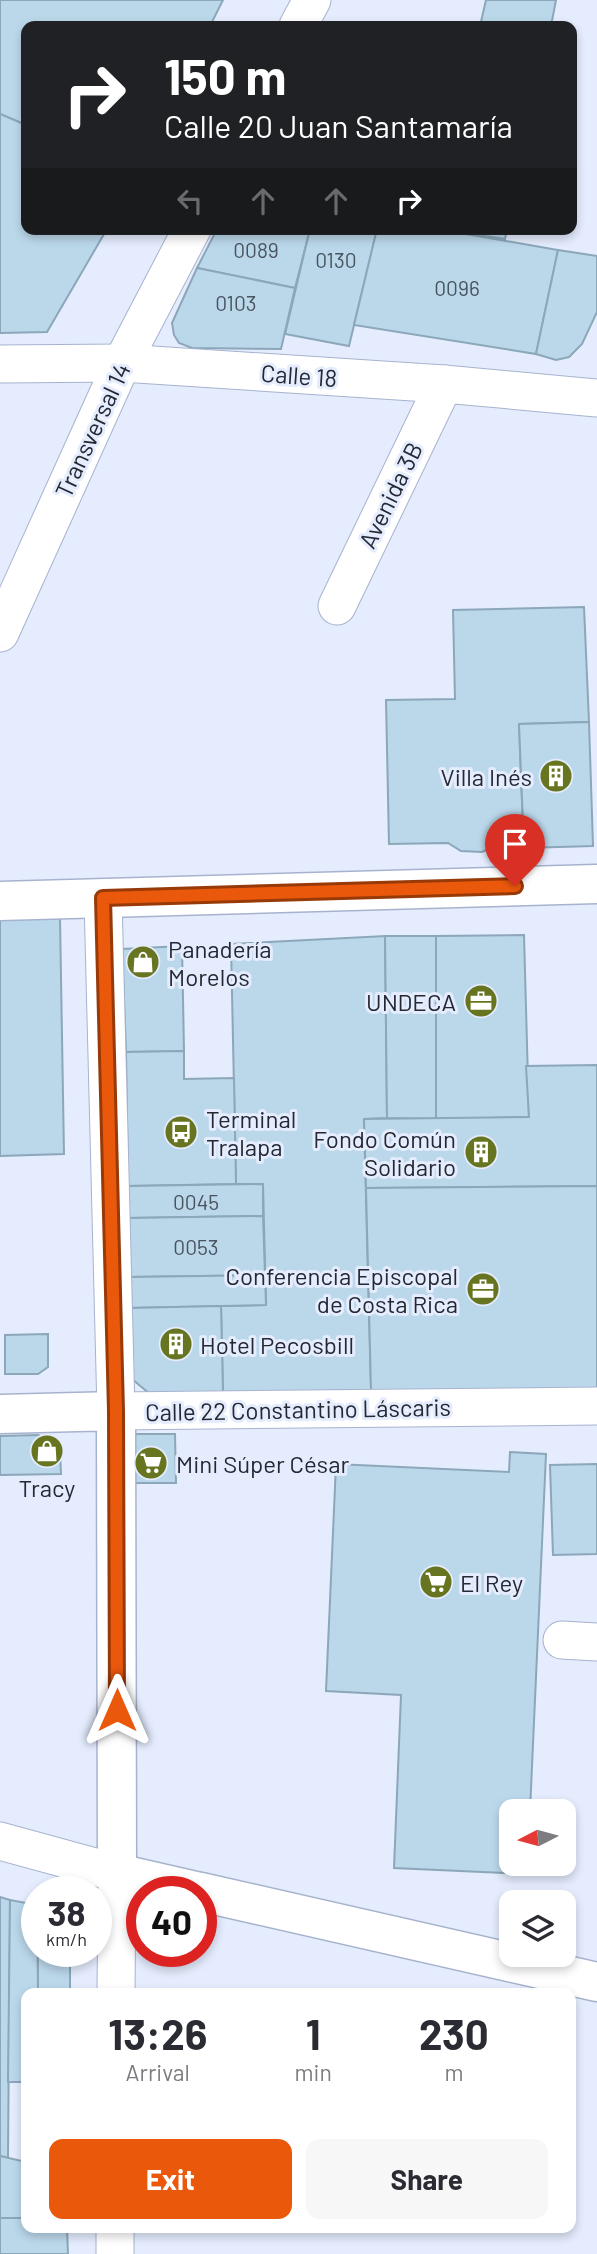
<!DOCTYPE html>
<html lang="en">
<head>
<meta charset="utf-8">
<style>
	:root { --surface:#fff; --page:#f7f7f7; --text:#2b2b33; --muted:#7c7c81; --accent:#ea580c }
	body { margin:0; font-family:Barlow,sans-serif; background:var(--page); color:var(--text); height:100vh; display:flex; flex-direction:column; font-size:26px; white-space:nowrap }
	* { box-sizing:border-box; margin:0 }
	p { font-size:23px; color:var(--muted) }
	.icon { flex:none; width:38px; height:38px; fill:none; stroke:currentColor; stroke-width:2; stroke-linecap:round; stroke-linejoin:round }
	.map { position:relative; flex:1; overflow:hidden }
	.panel { position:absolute; left:21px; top:1988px; width:555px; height:245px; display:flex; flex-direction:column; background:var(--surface); border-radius:14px; box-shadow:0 4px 10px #0003 }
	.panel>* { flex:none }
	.hud { position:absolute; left:21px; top:21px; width:556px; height:214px; border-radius:14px; box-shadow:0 4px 10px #0003; background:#202124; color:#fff; overflow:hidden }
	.needle { width:46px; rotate:264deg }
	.fabs { position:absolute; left:499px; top:1799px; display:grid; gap:14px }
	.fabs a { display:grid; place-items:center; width:77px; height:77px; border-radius:14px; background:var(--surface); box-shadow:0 4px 10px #0003; font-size:35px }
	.speed { position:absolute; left:21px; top:1876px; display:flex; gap:14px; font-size:35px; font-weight:700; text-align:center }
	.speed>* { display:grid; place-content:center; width:91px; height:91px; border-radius:50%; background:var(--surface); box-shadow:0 4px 10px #0003; line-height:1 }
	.speed small { font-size:18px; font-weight:400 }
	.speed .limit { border:10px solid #d22; background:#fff; color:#111 }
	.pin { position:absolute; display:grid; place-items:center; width:60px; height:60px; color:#fff; margin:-72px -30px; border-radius:50% 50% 50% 0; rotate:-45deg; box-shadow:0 0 7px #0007 }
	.pin .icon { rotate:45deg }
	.me { position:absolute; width:77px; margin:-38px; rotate:0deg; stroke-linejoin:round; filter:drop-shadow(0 0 5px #0008) }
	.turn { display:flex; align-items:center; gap:24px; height:147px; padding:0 28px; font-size:32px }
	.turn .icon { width:91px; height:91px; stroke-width:2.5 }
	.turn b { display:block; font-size:49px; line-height:60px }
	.lanes { display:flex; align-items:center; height:66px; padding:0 28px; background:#0003; justify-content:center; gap:35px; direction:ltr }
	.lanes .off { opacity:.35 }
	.eta { display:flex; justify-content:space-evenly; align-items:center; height:119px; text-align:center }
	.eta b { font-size:42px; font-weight:700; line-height:49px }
	.cta { display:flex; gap:14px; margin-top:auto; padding:14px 28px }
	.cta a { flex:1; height:80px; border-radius:14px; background:var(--accent); color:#fff; font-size:28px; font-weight:700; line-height:80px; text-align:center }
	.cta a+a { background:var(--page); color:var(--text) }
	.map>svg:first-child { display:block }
</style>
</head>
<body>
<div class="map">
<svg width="597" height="2254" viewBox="0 0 597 2254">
	<rect width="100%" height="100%" fill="#e4ecfd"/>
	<!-- building -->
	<g fill="#bbd8eb" stroke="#8ba7b9" stroke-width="2">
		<polygon points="0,0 223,0 210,26 26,26 26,125 0,114"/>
		<polygon points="486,0 556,0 551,26 480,26"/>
		<polygon points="0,114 26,125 26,229 107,229 47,332 0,333"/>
		<polygon points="217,229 310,229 295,288 197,268"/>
		<polygon points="310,229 377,229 349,346 285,334"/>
		<polygon points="377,229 437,229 558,250 536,354 354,325"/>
		<polygon points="437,229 507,229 505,239"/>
		<polygon points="558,250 597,256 597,312 582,344 569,357 556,360 536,354"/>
		<polygon points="197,268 295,288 281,349 192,348 179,343 174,335 172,323"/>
		<polygon points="584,607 589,722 519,724 523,828 507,828 500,844 482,852 461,851 448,843 389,844 386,700 455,699 453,610"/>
		<polygon points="589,722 593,846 524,848 519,724"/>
		<polygon points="60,918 64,1154 0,1156 0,919"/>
		<polygon points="524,935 529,1117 436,1119 436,936"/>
		<polygon points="385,936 387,1118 364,1119 371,1390 223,1393 221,1306 266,1305 263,1184 236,1184 231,944"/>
		<polygon points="385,936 436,936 436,1119 387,1118"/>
		<polygon points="182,946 184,1051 126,1052 122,949"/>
		<polygon points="184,1051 184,1079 234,1078 236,1184 128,1186 126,1052"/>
		<polygon points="597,1065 597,1186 366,1188 364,1119 529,1117 526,1066"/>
		<polygon points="263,1184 263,1216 128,1218 128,1186"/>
		<polygon points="597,1186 597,1392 371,1390 366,1188"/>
		<polygon points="263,1216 265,1275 129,1277 128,1218"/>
		<polygon points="265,1275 266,1305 129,1308 129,1277"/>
		<polygon points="221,1306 223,1393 150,1394 132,1379 129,1308"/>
		<polygon points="48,1334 48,1367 38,1374 5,1374 5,1335"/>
		<polygon points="137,1434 175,1434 176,1483 127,1483 126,1443"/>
		<polygon points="38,1435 53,1440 60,1451 61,1474 0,1475 0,1436"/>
		<polygon points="510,1452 546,1454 530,1811 511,1811 511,1864 528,1864 527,1874 394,1868 401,1695 326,1691 336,1464 509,1472"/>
		<polygon points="597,1464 597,1554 553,1555 550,1465"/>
		<polygon points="0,1897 10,1900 8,2158 0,2156"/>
		<polygon points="10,1900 37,1905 38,1993 26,1993 26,2082 8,2082"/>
		<polygon points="38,1951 70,1951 70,1954 38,1955"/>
		<polygon points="70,1954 70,1993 38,1993 38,1955"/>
		<polygon points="0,2156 26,2162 26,2218 0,2218"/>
		<polygon points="0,2218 26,2218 26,2228 67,2228 68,2254 0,2254"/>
	</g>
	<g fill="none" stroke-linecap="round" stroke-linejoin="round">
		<defs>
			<g id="street">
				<polyline points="298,26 312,0"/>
				<polyline points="0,364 122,363 444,384 597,398"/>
				<polyline points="337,606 444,384"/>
				<polyline points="0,633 122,363 192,229"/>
				<polyline points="103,898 116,1411 597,1406"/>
				<polyline points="562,1640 597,1642"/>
				<polyline points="0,1841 117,1873 116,1993"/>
				<polyline points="115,2254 115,2228"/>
			</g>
			<g id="secondary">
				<polyline points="0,901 597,884"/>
				<polyline points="0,1414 116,1411 117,1873 200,1892"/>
				<polyline points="201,1892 597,1982"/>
			</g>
		</defs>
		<!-- street casing -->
		<use href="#street" stroke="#a7b3ce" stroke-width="39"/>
		<!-- secondary casing -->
		<use href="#secondary" stroke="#a7b3ce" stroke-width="41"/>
		<!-- street -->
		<use href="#street" stroke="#fff" stroke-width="37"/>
		<!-- secondary -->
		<use href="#secondary" stroke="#fff" stroke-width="38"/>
	</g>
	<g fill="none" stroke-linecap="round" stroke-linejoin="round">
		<defs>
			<polyline id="route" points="117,1710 116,1411 103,898 515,886"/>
		</defs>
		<!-- route casing -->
		<use href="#route" stroke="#983908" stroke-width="18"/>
		<!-- route -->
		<use href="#route" stroke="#ea580c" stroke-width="12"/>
	</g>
	<!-- icons -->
	<defs>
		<symbol id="building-disc" viewBox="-11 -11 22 22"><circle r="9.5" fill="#677420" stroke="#e4ecfd"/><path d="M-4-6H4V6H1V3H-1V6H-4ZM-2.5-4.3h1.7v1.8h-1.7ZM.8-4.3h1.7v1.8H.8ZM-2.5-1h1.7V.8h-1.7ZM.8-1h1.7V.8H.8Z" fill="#fff"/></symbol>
		<symbol id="shop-disc" viewBox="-11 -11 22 22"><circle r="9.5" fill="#677420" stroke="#e4ecfd"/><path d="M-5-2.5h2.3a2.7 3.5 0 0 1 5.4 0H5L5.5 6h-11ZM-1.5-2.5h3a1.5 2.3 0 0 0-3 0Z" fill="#fff"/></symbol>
		<symbol id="office-disc" viewBox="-11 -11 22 22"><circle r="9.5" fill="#677420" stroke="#e4ecfd"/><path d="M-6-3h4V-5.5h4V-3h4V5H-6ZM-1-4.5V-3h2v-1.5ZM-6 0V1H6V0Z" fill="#fff"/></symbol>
		<symbol id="bus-disc" viewBox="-11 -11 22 22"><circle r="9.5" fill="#677420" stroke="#e4ecfd"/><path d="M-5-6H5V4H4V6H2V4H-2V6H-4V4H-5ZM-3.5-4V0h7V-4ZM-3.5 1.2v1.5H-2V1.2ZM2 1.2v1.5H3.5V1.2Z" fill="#fff"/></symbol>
		<symbol id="supermarket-disc" viewBox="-11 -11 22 22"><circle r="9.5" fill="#677420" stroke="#e4ecfd"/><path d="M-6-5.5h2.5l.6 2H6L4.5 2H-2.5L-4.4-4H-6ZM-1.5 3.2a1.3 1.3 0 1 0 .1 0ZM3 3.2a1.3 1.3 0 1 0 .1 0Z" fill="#fff"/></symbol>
	</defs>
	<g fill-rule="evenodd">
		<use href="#building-disc" x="537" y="757" width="38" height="38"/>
		<use href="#shop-disc" x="124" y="943" width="38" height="38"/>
		<use href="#office-disc" x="462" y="982" width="38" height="38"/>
		<use href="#bus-disc" x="162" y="1113" width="38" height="38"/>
		<use href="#building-disc" x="462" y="1133" width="38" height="38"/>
		<use href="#office-disc" x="464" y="1270" width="38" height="38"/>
		<use href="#building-disc" x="157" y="1325" width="38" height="38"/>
		<use href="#shop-disc" x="28" y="1432" width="38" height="38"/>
		<use href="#supermarket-disc" x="132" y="1444" width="38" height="38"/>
		<use href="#supermarket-disc" x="417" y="1563" width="38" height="38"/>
	</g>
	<g text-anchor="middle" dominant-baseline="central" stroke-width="6" stroke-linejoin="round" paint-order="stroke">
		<!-- number labels -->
		<g font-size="21" fill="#495460">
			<text x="256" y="249">0089</text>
			<text x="336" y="259">0130</text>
			<text x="457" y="287">0096</text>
			<text x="236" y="302">0103</text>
			<text x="196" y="1201">0045</text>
			<text x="196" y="1246">0053</text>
		</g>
		<!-- street labels -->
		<g font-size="24" fill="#232832" stroke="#e4ecfd">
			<text transform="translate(299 375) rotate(4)">Calle 18</text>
			<text transform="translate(92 430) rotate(-65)">Transversal 14</text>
			<text transform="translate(390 495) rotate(-64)">Avenida 3B</text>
			<text transform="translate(298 1409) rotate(-1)">Calle 22 Constantino Láscaris</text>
		</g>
		<!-- poi labels -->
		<g font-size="24" fill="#232832" stroke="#e4ecfd" text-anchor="start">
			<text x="532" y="776" text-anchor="end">Villa Inés</text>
			<text x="168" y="948">Panadería<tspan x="168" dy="28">Morelos</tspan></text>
			<text x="456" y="1001" text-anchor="end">UNDECA</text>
			<text x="206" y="1118">Terminal<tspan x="206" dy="28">Tralapa</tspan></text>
			<text x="456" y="1138" text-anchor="end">Fondo Común<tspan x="456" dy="28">Solidario</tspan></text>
			<text x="458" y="1275" text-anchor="end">Conferencia Episcopal<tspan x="458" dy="28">de Costa Rica</tspan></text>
			<text x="200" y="1344">Hotel Pecosbill</text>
			<text x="176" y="1463">Mini Súper César</text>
			<text x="47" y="1487" text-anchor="middle">Tracy</text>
			<text x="460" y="1582">El Rey</text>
		</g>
	</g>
</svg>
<div class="fabs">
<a><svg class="needle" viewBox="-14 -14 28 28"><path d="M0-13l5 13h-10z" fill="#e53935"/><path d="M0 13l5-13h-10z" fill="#7c7c81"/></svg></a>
<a><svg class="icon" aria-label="layers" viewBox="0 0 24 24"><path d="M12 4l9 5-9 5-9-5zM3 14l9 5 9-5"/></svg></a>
</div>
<div class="speed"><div>38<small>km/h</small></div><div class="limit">40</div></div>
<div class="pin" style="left:515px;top:886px;background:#d93025"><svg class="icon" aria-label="arrive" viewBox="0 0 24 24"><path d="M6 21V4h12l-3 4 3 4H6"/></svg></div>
<svg class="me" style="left:117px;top:1710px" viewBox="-20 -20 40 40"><path d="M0-17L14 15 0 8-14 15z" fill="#ea580c" stroke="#fff" stroke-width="4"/></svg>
<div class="hud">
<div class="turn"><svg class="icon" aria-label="right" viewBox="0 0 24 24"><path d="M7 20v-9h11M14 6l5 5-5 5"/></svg><div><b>150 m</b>Calle 20 Juan Santamaría</div></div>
<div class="lanes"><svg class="icon off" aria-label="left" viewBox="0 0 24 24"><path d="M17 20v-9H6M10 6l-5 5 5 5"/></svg><svg class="icon off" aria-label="ahead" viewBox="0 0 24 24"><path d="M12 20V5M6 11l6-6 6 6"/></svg><svg class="icon off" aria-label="ahead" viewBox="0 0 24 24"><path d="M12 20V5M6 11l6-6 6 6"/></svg><svg class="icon" aria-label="right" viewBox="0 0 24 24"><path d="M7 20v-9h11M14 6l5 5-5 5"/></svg></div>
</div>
<section class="panel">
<div class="eta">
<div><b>13:26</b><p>Arrival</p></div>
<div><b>1</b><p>min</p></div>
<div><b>230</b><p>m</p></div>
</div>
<div class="cta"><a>Exit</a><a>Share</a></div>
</section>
</div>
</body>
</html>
